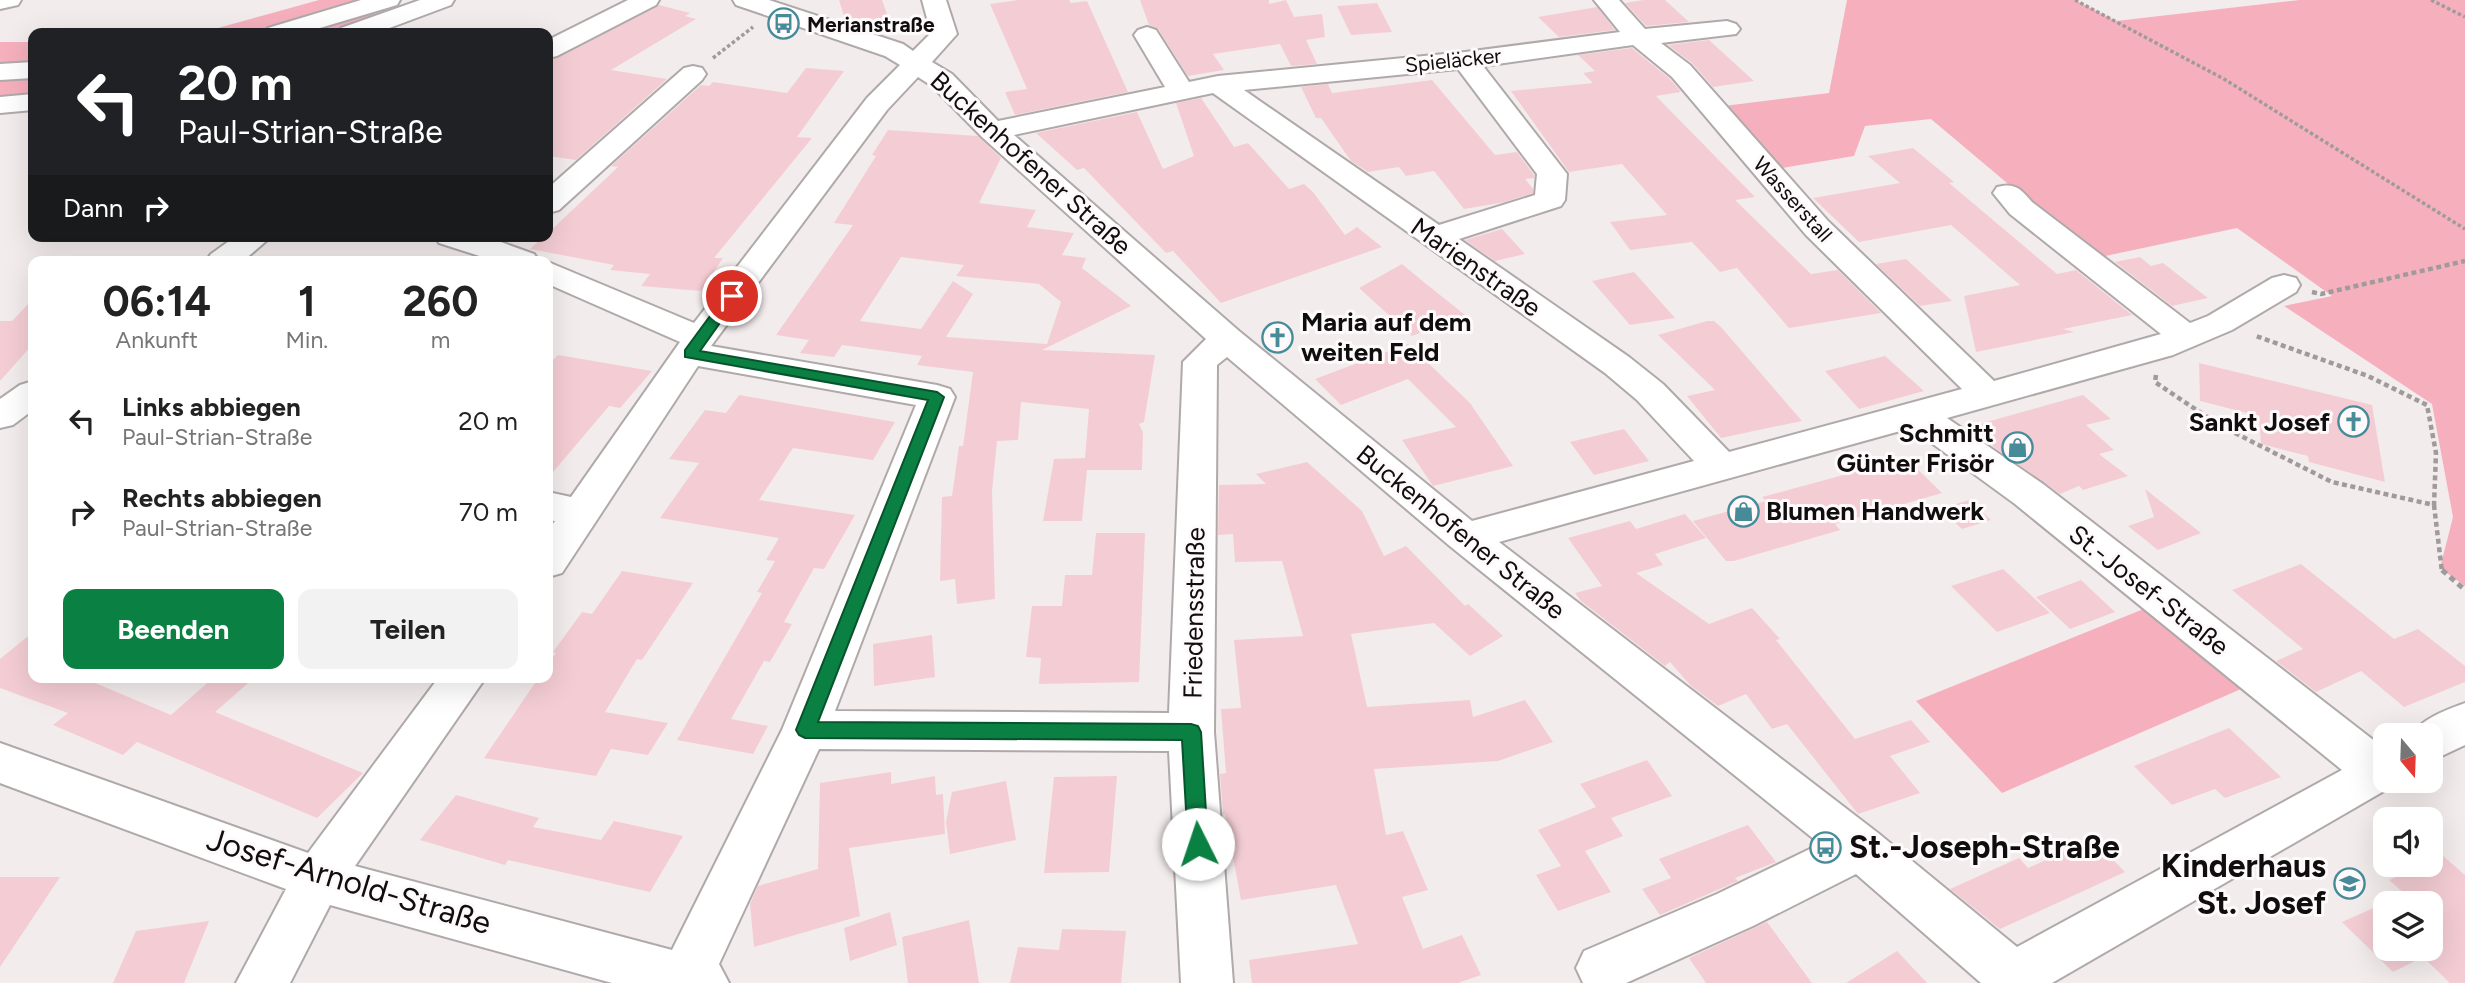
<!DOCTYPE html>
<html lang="de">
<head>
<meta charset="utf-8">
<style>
	:root { --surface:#fff; --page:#f2f2f2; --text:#222; --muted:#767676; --accent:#0b8043 }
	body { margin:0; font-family:Figtree,sans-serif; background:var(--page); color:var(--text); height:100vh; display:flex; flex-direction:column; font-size:26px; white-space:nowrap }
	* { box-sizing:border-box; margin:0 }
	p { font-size:23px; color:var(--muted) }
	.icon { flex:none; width:38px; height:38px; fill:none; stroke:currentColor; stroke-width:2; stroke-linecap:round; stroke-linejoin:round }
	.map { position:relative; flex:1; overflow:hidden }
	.details { position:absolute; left:28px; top:256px; width:525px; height:427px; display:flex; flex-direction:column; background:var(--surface); border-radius:14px; box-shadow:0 7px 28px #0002 }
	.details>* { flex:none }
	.banner { position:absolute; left:28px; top:28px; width:525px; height:214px; border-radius:14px; box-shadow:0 7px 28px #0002; background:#202124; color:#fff; overflow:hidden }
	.needle { width:46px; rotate:161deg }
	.fabs { position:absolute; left:2373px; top:723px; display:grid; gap:14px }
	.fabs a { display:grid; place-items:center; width:70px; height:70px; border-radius:14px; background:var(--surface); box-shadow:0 7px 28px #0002; font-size:35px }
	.pin { position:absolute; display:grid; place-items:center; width:60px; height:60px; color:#fff; margin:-30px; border:4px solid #fff; border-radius:50%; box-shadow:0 2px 7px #0007 }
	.me { position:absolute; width:77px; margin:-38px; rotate:356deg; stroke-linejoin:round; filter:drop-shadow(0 0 5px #0008) }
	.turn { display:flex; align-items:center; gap:24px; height:147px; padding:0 35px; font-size:32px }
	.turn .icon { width:91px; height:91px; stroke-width:2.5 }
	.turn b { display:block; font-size:49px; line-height:60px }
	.then { display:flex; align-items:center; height:66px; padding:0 35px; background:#0003; gap:14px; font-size:26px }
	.eta { display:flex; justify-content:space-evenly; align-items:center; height:119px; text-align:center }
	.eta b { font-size:42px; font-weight:700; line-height:49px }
	.primary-button { display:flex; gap:14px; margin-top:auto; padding:14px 35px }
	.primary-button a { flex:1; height:80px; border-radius:14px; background:var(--accent); color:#fff; font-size:28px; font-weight:700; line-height:80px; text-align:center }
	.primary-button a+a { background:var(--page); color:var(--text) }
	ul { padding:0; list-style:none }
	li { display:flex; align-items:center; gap:21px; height:91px; padding:0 35px }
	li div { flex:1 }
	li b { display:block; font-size:26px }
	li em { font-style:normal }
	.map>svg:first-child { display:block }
</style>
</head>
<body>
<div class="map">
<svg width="2465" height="983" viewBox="0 0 2465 983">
	<rect width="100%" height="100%" fill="#f3eced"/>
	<!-- green -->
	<g fill="#f6b0bd">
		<polygon points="319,0 358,0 383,20 341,33 188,33 207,31"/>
		<polygon points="1847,0 2075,0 2116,21 2300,0 2465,0 2465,586 2440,568 2453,517 2432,404 2284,306 2332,296 2237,228 2096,258 1931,119 1865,126 1854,156 1782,168 1724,106 1829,93"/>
		<polygon points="0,42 33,42 33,102 0,105"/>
		<polygon points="2156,604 2248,686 2002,793 1916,701"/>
	</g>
	<!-- building -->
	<g fill="#f4cdd4" fill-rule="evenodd">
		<polygon points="839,0 882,0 893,31 879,33 846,23"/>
		<polygon points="1018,0 1069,0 1071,3 1087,1 1128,92 1015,115 1005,92 1027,89 990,4"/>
		<polygon points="1140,0 1269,0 1269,4 1286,0 1294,17 1322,14 1325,37 1306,40 1317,64 1291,66 1280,44 1213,54 1224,70 1188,76 1158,29 1149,25"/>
		<polygon points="1643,0 1665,0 1689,22 1646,26 1625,3"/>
		<polygon points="1377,3 1392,32 1351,35 1337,6"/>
		<polygon points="659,5 690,13 685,16 696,19 611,70 667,79 576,160 548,156 548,61"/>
		<polygon points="1597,7 1615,30 1559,37 1538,17"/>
		<polygon points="1709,40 1754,81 1713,87 1692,63 1668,45"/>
		<polygon points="1632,48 1670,79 1681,92 1656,96 1755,197 1735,200 1811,274 1838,270 1881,313 1789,328 1737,268 1720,272 1692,242 1630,250 1610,222 1667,215 1622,164 1569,172 1511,91 1593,83 1583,73 1595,71 1578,55"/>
		<polygon points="806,68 844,71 797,137 812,138 714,258 723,258 701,291 641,286 650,274 610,270 614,265 530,249 544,236 548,236 548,233 618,167 611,166 701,85 709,86 713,82 787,93"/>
		<polygon points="1432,80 1495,155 1517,152 1534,175 1534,178 1525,179 1533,189 1533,193 1505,202 1464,209 1434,171 1406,176 1399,167 1368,172 1351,161 1321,118 1316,118 1301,87 1328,84 1332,93"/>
		<polygon points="1201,98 1234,147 1248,143 1289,189 1304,184 1313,192 1345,235 1357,227 1382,247 1221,303 1173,251 1166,253 1084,168 1077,170 1036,133 1137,112 1163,169 1194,156 1176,103"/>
		<path d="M 888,130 L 978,136 L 1001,158 L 979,203 L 1036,210 L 1027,227 L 1074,233 L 1062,255 L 1086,258 L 1082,268 L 1131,306 L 1042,350 L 1155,355 L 1144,422 L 1139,424 L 1143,432 L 1142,470 L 1087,470 L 1082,521 L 1043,521 L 1054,459 L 1085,458 L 1089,409 L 1021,402 L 1018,440 L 997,441 L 992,491 L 995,599 L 957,604 L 955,579 L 940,581 L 942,497 L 952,496 L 959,446 L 963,446 L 973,372 L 917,365 L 922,356 L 842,345 L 834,357 L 800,353 L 809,340 L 776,335 L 853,225 L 834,223 L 876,156 L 872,155 ZM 901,257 L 964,265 L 956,276 L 1039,284 L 1061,302 L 1047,344 L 946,337 L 973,294 L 953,281 L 921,329 L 860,321 Z"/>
		<polygon points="1913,148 1954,182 1949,183 2057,274 2076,270 2132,315 2063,329 2074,332 1976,352 1964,296 2020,285 1951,225 1859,242 1813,198 1900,183 1868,156"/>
		<polygon points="1502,229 1525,254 1495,261 1465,240"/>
		<polygon points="2140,257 2151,266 2163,263 2208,298 2172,306 2115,262"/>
		<polygon points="1906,259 1952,301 1920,306 1876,264"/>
		<polygon points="1402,264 1425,283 1465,315 1412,336 1359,288"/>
		<polygon points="1634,272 1675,318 1630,325 1592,281"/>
		<polygon points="33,299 33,344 0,381 0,321 12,321"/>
		<polygon points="1707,321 1714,321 1721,327 1802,421 1721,438 1687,396 1715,390 1658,335"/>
		<polygon points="1408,344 1470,403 1513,466 1433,486 1402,440 1456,427 1408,379 1341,405 1315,379"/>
		<polygon points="558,355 652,371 620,408 609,406 548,478 548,365"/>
		<polygon points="1885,356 1924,391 1859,409 1825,371"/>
		<polygon points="2199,363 2372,405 2385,482 2309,462 2308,456 2261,444 2259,416 2200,401"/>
		<polygon points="739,395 895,422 873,460 793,448 759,500 855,515 824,569 814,568 784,622 792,624 770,662 764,661 731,719 768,726 753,754 677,740 762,593 757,592 775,561 766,560 779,538 660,518 699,463 669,459 705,410 726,413"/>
		<polygon points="2083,395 2111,419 2086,425 2114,450 2099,454 2128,476 2083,490 2079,486 2060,494 1995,448 1972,426"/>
		<polygon points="1624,429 1649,461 1594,475 1570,442"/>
		<polygon points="1906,458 1942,493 1835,524 1840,530 1734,561 1726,561 1693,521 1766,501 1762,497"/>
		<polygon points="1307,462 1362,511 1384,556 1406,546 1465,606 1468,604 1503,636 1470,656 1434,623 1351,634 1367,707 1470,700 1473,717 1525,700 1553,742 1498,761 1374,769 1386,835 1403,831 1428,890 1402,897 1423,949 1462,935 1481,975 1458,983 1252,983 1249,960 1358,944 1336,885 1241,900 1225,814 1223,814 1220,774 1226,773 1221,709 1241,708 1234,640 1303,636 1282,561 1235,562 1233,534 1218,535 1219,485 1266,484 1256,474"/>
		<polygon points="2145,489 2201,533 2158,550 2128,526 2154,517"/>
		<polygon points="1969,500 1991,520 1962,529 1940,509"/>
		<polygon points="1685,514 1706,538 1655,554 1663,565 1636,573 1709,624 1752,608 1780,639 1776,640 1855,739 1911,720 1930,742 1890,756 1920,793 1858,814 1787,724 1772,729 1746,694 1718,706 1691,686 1670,662 1665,666 1581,601 1575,593 1602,586 1568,538 1630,521 1636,529"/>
		<polygon points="1096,533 1145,533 1139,682 1039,684 1041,658 1026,657 1032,606 1062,606 1065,575 1092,575"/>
		<polygon points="2301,564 2394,639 2418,629 2465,666 2465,682 2404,707 2361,671 2316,692 2276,661 2303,649 2232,590"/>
		<polygon points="2003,569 2050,613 1997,632 1951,586"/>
		<polygon points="622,571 693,583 642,660 637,659 605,712 668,723 648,755 611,749 596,776 484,758 539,677 548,677 548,664 556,653 553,652 582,612 592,614"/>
		<polygon points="2081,580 2115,612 2070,629 2036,597"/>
		<polygon points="33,632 33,677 81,677 171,715 214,677 255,677 215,712 363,773 317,818 137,742 123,755 53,725 68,713 0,688 0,659"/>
		<polygon points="932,635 935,677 874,686 873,644"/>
		<polygon points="2229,728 2281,777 2225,798 2215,789 2172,805 2134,766"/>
		<polygon points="1647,760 1672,796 1611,818 1623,836 1585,851 1611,892 1558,911 1536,875 1561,866 1538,830 1596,807 1580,784"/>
		<polygon points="891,772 891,784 935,776 936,795 943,794 945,834 849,848 860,916 754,947 750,904 758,886 818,869 820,783"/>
		<polygon points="1117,776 1109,872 1044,873 1054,777"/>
		<polygon points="1006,781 1016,840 950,854 946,822 952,792"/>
		<polygon points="456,795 539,818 533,827 601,840 614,821 683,836 650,892 508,860 505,865 420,840"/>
		<polygon points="1748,825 1776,862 1735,878 1738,881 1660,915 1642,889 1671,878 1659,859"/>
		<polygon points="2093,839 2125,872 2000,929 1950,889 2019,858 2028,868"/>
		<path d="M 2443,856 L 2465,875 L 2465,983 L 2450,983 L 2423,957 L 2393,972 L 2342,922 L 2405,894 L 2389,880 L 2424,864 L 2431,864 L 2431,861 ZM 2385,903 L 2431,903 L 2431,948 L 2385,948 Z"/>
		<polygon points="0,877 60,877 0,967"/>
		<polygon points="890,912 897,945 850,961 844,928"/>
		<polygon points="969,920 979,983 908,983 902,937"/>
		<polygon points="209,921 184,983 113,983 136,931"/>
		<polygon points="1767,922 1812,983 1706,983 1689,958"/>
		<polygon points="1062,929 1126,931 1121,983 1010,983 1018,947 1059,950"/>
		<polygon points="1897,951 1927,983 1846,983"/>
	</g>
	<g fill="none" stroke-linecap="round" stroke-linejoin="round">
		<defs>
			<g id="minor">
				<polygon points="0,0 21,0 18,5 0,9"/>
				<polygon points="420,0 454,0 451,5 376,33 337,33 341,28"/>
				<polygon points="628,0 659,0 656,5 557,56 548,58 548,40"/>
				<path d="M 733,0 L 769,0 L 903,44 L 913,51 L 931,33 L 922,0 L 946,0 L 957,34 L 932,62 L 952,74 L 998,121 L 1165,87 L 1134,35 L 1138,30 L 1147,27 L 1156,30 L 1189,82 L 1218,76 L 1465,52 L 1620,32 L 1594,0 L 1619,0 L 1645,29 L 1727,21 L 1736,24 L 1740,29 L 1736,34 L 1661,43 L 1690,65 L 1828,221 L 1994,381 L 2161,334 L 2010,214 L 1993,193 L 1997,187 C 2015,182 2021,189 2032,202 L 2190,323 L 2208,316 L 2272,278 L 2284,275 L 2296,278 L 2300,285 L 2296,292 L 2232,330 L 2173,355 L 1947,418 L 2043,484 L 2385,749 L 2385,780 L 2403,780 L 2052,983 L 1981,983 L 1856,874 L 1753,926 L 1626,983 L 1583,983 L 1576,968 L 1584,951 L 1717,894 L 1820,844 L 1451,547 L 1227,357 L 1217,365 L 1214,732 L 1233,983 L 1181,983 L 1169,751 L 819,749 L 719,964 L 729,983 L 612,983 L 330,905 L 290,983 L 236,983 L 286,889 L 0,783 L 0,743 L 308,853 L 439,677 L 486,677 L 355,866 L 672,950 L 782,730 L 916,405 L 698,366 L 562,573 L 548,577 L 548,531 L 555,521 L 548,520 L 548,492 L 571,497 L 680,342 L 548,284 L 548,262 L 694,323 L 867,98 L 900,65 L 885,56 L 736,5 ZM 1633,45 L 1672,77 L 1806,235 L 1962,389 L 1729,452 L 1663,384 L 1629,357 L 1459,239 L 1561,206 L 1565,200 L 1567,174 L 1483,66 ZM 1458,69 L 1537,174 L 1535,195 L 1439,225 L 1244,90 ZM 918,77 L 932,86 L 982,137 L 1206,339 L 1183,362 L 1169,713 L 835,711 L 955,397 L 950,389 L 937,385 L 711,346 L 887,110 ZM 1213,93 L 1605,373 L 1637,400 L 1694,461 L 1472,521 L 1239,331 L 1014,135 ZM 1911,428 L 2015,504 L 2342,770 L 2017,947 L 1878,833 L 1499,542 Z"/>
				<polygon points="693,66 702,68 706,74 702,80 559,210 548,213 548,188 684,68"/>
				<polygon points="33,94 33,110 0,113 0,97"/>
				<polygon points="236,236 272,236 243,261 206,261 211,254"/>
				<polygon points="435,236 484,236 534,254 539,261 495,261 439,243"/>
				<polygon points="33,381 33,410 13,425 0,428 0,399 20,385"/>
				<path d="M 2465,703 L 2465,745 L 2431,761 L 2431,735 L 2412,735 C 2420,719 2449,709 2465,703 Z"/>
			</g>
			<g id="major">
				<polygon points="361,0 400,0 397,5 303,33 264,33 268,28"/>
				<polygon points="33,62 33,78 0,80 0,64"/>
			</g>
		</defs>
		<!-- minor casing -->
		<use href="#minor" stroke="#b0a9aa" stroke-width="4"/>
		<!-- major casing -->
		<use href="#major" stroke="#b0a9aa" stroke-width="4"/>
		<!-- path-far2 -->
		<g stroke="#a09a9b" stroke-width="3.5" stroke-dasharray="3.5 2.5" stroke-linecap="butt">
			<polyline points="2075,0 2224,79 2465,229"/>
			<polyline points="2431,0 2465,17"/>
			<polyline points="713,58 753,27"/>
		</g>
		<!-- path-far1 -->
		<g stroke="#a09a9b" stroke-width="4.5" stroke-dasharray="5 3.5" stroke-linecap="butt">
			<polyline points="2312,292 2321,294 2465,261"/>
			<polyline points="2156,375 2155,382 2219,425 2332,482 2434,505 2436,453 2427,405 2368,376 2256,336"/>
			<polyline points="2434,505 2442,572"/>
		</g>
		<!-- path -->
		<polyline stroke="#a09a9b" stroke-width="5" stroke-dasharray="6 4.5" stroke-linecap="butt" points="2442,570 2465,590"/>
		<!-- minor -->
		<use href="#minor" fill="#fff" fill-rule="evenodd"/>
		<!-- major -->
		<use href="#major" fill="#fff" fill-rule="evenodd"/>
	</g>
	<!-- route -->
	<polygon fill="#0b8043" stroke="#07532c" stroke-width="2" points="732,292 739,296 700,351 937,392 944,397 818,722 1191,724 1198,726 1201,732 1208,844 1205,850 1198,852 1191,850 1188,844 1182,740 805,738 799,735 796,730 928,400 685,357 685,350 727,293"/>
	<!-- icons -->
	<defs>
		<symbol id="bus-ring" viewBox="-11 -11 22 22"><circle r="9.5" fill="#fefafb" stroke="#478b99" stroke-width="1.5"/><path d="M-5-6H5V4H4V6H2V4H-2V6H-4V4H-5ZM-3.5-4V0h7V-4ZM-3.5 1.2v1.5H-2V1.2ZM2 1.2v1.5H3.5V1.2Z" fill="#478b99"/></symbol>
		<symbol id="church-ring" viewBox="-11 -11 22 22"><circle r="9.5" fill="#fefafb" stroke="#478b99" stroke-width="1.5"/><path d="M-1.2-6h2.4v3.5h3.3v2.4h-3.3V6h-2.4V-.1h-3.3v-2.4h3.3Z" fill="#478b99"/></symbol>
		<symbol id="shop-ring" viewBox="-11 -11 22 22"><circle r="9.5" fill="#fefafb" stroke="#478b99" stroke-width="1.5"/><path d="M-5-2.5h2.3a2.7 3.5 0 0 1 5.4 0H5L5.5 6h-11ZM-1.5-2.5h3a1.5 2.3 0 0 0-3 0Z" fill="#478b99"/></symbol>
		<symbol id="school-ring" viewBox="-11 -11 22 22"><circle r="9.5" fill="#fefafb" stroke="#478b99" stroke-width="1.5"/><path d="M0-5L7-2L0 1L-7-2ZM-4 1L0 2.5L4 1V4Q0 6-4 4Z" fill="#478b99"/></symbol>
	</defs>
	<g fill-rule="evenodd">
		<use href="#bus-ring" x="766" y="6" width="35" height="35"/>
		<use href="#church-ring" x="1260" y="320" width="35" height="35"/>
		<use href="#church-ring" x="2336" y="404" width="35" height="35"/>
		<use href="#shop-ring" x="2000" y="430" width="35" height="35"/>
		<use href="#shop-ring" x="1726" y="494" width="35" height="35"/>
		<use href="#bus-ring" x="1808" y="830" width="35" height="35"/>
		<use href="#school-ring" x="2332" y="866" width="35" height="35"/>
	</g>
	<g text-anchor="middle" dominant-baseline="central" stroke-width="6" stroke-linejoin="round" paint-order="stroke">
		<!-- far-poi labels -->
		<g font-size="21" font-weight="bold" fill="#100d0e" stroke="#fefafb" text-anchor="start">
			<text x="807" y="24">Merianstraße</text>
		</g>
		<!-- far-street labels -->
		<g font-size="21" fill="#100d0e" stroke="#fefafb">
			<text transform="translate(1453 60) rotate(-6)">Spieläcker</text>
			<text transform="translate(1793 199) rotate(48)">Wasserstall</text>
		</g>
		<!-- street labels -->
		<g font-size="26" fill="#100d0e" stroke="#fefafb">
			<text transform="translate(1031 163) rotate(42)">Buckenhofener Straße</text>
			<text transform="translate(1476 267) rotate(35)">Marienstraße</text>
			<text transform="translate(1461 532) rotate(39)">Buckenhofener Straße</text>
			<text transform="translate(2149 590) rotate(38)">St.-Josef-Straße</text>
			<text transform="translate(1194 613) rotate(-89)">Friedensstraße</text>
		</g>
		<!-- poi labels -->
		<g font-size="26" font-weight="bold" fill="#100d0e" stroke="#fefafb" text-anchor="start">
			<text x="1301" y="322">Maria auf dem<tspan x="1301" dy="30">weiten Feld</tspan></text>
			<text x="2330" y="422" text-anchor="end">Sankt Josef</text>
			<text x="1994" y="433" text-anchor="end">Schmitt<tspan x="1994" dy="30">Günter Frisör</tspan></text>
			<text x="1766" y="511">Blumen Handwerk</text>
		</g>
		<!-- near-poi labels -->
		<g font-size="32" font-weight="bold" fill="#100d0e" stroke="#fefafb" text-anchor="start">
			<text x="1849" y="847">St.-Joseph-Straße</text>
			<text x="2326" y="866" text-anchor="end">Kinderhaus<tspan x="2326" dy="37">St. Josef</tspan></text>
		</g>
		<!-- near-street labels -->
		<g font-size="32" fill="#100d0e" stroke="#fefafb">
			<text transform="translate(349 881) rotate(17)">Josef-Arnold-Straße</text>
		</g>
	</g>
</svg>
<div class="fabs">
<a><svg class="needle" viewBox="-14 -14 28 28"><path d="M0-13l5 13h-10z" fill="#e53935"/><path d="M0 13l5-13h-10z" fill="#767676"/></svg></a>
<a><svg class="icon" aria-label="sound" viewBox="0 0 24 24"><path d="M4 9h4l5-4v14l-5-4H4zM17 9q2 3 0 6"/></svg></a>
<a><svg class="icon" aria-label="layers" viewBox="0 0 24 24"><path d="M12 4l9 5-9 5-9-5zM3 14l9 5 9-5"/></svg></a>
</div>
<div class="pin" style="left:732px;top:296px;background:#d93025"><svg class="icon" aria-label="arrive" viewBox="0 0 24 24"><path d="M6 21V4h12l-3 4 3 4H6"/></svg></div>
<svg class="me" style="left:1198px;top:844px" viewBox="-20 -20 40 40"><circle r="19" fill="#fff"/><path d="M0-13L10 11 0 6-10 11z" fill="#0b8043"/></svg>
<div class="banner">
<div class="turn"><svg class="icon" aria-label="left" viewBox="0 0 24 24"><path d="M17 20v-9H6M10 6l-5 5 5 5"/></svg><div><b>20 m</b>Paul-Strian-Straße</div></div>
<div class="then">Dann<svg class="icon" aria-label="right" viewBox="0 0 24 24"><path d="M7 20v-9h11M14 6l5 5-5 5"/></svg></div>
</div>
<section class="details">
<div class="eta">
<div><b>06:14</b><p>Ankunft</p></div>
<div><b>1</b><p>Min.</p></div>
<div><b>260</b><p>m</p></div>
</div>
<ul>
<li><svg class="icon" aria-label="left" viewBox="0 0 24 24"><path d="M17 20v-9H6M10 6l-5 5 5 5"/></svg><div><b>Links abbiegen</b><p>Paul-Strian-Straße</p></div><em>20 m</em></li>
<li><svg class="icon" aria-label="right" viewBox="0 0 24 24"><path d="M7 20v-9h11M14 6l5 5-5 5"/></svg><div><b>Rechts abbiegen</b><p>Paul-Strian-Straße</p></div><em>70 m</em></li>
</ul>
<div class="primary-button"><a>Beenden</a><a>Teilen</a></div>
</section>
</div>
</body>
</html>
